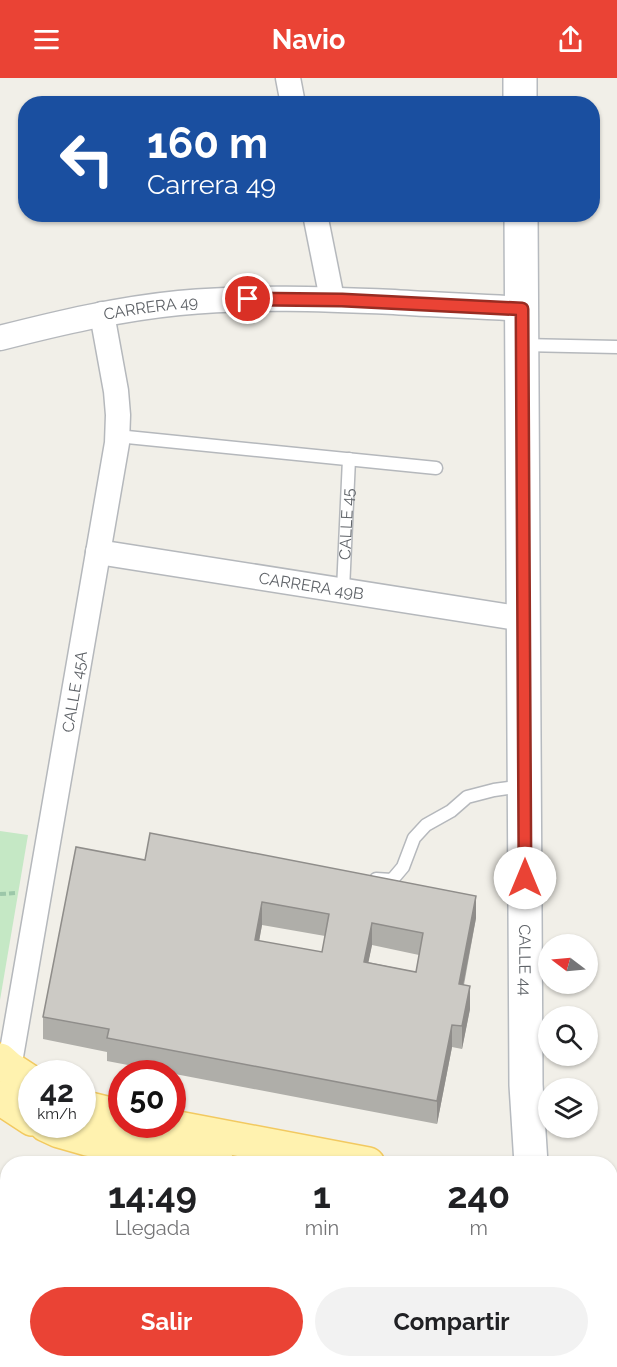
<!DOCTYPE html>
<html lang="es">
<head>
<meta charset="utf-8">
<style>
	:root { --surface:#fff; --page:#f2f2f2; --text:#202124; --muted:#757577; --accent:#ea4335 }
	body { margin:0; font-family:Raleway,sans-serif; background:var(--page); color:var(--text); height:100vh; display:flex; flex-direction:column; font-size:22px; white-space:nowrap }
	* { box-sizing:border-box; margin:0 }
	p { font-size:20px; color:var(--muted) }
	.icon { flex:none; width:33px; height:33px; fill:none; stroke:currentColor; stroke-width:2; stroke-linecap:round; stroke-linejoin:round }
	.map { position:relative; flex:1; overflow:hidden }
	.sheet { position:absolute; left:0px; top:1078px; width:618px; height:212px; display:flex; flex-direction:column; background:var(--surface); border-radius:24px 24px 0 0; box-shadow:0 2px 4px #0004 }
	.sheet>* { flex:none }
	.guide { position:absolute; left:18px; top:18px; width:582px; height:126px; border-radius:24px; box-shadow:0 2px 4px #0004; background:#1a4fa0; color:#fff; overflow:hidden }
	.needle { width:39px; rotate:286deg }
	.fabs { position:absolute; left:538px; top:856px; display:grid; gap:12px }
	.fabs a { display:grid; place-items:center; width:60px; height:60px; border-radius:50%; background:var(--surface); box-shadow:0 2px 4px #0004; font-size:30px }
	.speed { position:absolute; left:18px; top:982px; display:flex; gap:12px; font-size:30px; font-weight:700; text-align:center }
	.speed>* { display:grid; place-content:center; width:78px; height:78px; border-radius:50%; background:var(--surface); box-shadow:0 2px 4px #0004; line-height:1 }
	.speed small { font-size:15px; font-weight:400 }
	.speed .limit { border:9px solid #d22; background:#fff; color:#111 }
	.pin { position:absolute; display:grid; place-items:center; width:51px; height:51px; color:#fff; margin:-26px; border:3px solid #fff; border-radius:50%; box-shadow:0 2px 6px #0007 }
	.me { position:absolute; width:66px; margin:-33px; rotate:0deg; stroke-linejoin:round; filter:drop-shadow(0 0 4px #0008) }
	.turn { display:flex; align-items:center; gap:21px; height:126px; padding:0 30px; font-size:27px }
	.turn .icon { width:78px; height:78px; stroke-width:2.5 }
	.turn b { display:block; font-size:42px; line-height:51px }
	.eta { display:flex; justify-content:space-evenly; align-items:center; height:102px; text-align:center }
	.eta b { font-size:36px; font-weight:700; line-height:42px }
	.button { display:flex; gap:12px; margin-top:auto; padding:12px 30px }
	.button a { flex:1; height:69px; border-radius:36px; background:var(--accent); color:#fff; font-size:24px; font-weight:700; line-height:69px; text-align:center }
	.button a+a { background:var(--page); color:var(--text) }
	header { display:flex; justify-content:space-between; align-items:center; height:78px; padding:0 30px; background:var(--accent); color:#fff; font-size:27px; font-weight:700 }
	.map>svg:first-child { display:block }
</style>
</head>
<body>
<header><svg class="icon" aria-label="menu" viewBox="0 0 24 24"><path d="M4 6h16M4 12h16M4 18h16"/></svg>Navio<svg class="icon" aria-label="share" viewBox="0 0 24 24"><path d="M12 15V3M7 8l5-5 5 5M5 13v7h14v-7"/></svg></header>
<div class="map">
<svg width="617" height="1289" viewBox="0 0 617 1289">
	<rect width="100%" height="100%" fill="#f1efe8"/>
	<!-- green -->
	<polygon fill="#c5e8c5" points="0,753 28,757 0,922"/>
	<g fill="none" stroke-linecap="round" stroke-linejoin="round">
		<defs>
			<g id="service">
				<polyline points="522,267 617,269"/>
				<polyline points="117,358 436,390"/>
				<path id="s1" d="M 343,512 L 349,381"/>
				<polyline points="376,801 392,802 403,789 414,760 426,747 451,733 467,719 494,712 522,708"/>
			</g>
			<g id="minor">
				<polyline points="288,0 293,26"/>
				<polyline points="315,136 332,221"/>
				<path id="s2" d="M 0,260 C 59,245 118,231 179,225 C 250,218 323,221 394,224 C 436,227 479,228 522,231"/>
				<path id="s3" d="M 98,474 L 524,541"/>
				<path id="s4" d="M 9,990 L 117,365 L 118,337 L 116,313 L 102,236"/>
				<polyline points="0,1266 8,1261"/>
				<polyline points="313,1282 347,1289"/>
				<polyline points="109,1289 111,1282"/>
			</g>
			<g id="secondary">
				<polyline points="520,0 520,26"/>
				<path id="s5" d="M 521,136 L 526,1007 L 531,1086"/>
				<polyline points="522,1289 523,1282"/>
			</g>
			<g id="primary">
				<polyline points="0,982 9,990 32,1005"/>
				<polyline points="0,1020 32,1041"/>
				<polyline points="82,1029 122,1039"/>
				<polyline points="46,1047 59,1053 87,1061 218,1086"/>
				<polyline points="162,1047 368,1086"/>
				<polyline points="610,1132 617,1134"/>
				<polyline points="610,1164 617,1165"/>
			</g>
		</defs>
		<!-- service casing -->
		<use href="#service" stroke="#b5b8bc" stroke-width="15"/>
		<!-- minor casing -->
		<use href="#minor" stroke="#b5b8bc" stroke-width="27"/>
		<!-- secondary casing -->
		<use href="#secondary" stroke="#b6babf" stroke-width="36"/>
		<!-- primary casing -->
		<use href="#primary" stroke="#f2c960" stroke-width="36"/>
		<!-- path -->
		<polyline stroke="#9cc7a9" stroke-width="4" stroke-dasharray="6 3" stroke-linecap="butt" points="0,816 17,815"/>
		<!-- service -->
		<use href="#service" stroke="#fff" stroke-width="12"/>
		<!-- minor -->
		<use href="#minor" stroke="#fff" stroke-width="24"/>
		<!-- secondary -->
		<use href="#secondary" stroke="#fff" stroke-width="33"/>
		<!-- primary -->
		<use href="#primary" stroke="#fff2af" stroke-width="33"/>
	</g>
	<!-- wall -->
	<path fill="#afaea9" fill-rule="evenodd" d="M 145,782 L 476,840 L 464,907 L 470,931 L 462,971 L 452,969 L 437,1046 L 107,983 L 107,974 L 43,961 L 43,939 ZM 262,847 L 325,858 L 322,874 L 259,863 ZM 372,867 L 419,877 L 416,894 L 368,884 Z"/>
	<!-- shaded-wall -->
	<g fill="#8f8d8a">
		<polygon points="476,818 476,840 459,929 459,906"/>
		<polygon points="262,824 262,847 255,885 255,862"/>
		<polygon points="372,845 372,867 364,906 364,884"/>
		<polygon points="470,908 470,931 462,971 462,948"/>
		<polygon points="452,947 452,969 437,1046 437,1023"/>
	</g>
	<!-- building -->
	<path fill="#cccac5" stroke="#8f8d8a" stroke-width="1.5" fill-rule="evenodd" d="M 150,755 L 476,818 L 459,906 L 470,908 L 462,948 L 452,947 L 437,1023 L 107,960 L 109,951 L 43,939 L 76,769 L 145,782 ZM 262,824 L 329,836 L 322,874 L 255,862 ZM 372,845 L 423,855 L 416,894 L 364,884 Z"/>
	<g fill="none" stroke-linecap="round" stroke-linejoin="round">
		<defs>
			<polyline id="route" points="248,221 342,222 522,231 525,800"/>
		</defs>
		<!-- route casing -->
		<use href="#route" stroke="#982c22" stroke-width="15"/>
		<!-- route -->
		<use href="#route" stroke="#ea4335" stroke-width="10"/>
	</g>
	<g text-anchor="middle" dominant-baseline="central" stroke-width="5" stroke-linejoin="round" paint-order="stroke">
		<!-- street labels -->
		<g font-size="16" fill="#5f6368" stroke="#fff">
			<text stroke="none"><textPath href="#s2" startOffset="154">CARRERA 49</textPath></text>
			<text stroke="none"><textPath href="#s1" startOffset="66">CALLE 45</textPath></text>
			<text stroke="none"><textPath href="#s3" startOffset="216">CARRERA 49B</textPath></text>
			<text stroke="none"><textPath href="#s4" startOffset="382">CALLE 45A</textPath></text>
			<text stroke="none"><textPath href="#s5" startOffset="746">CALLE 44</textPath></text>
		</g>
	</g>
</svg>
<div class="fabs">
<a><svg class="needle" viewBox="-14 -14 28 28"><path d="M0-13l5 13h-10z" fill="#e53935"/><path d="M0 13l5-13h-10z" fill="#757577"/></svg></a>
<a><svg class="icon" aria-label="search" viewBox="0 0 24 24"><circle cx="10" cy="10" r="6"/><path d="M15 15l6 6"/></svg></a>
<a><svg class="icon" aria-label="layers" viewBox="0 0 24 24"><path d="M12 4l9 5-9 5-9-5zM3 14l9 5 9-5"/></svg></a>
</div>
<div class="speed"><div>42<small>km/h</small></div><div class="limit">50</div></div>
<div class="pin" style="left:248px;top:221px;background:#d93025"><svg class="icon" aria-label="arrive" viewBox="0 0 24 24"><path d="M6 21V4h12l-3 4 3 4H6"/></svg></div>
<svg class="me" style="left:525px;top:800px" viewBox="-20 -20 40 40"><circle r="19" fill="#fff"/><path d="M0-13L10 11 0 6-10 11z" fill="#ea4335"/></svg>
<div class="guide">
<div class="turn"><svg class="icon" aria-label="left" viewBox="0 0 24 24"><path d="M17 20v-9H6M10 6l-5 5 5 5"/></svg><div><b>160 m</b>Carrera 49</div></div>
</div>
<section class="sheet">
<div class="eta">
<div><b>14:49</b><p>Llegada</p></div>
<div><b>1</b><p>min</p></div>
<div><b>240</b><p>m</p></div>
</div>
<div class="button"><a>Salir</a><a>Compartir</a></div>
</section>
</div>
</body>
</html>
